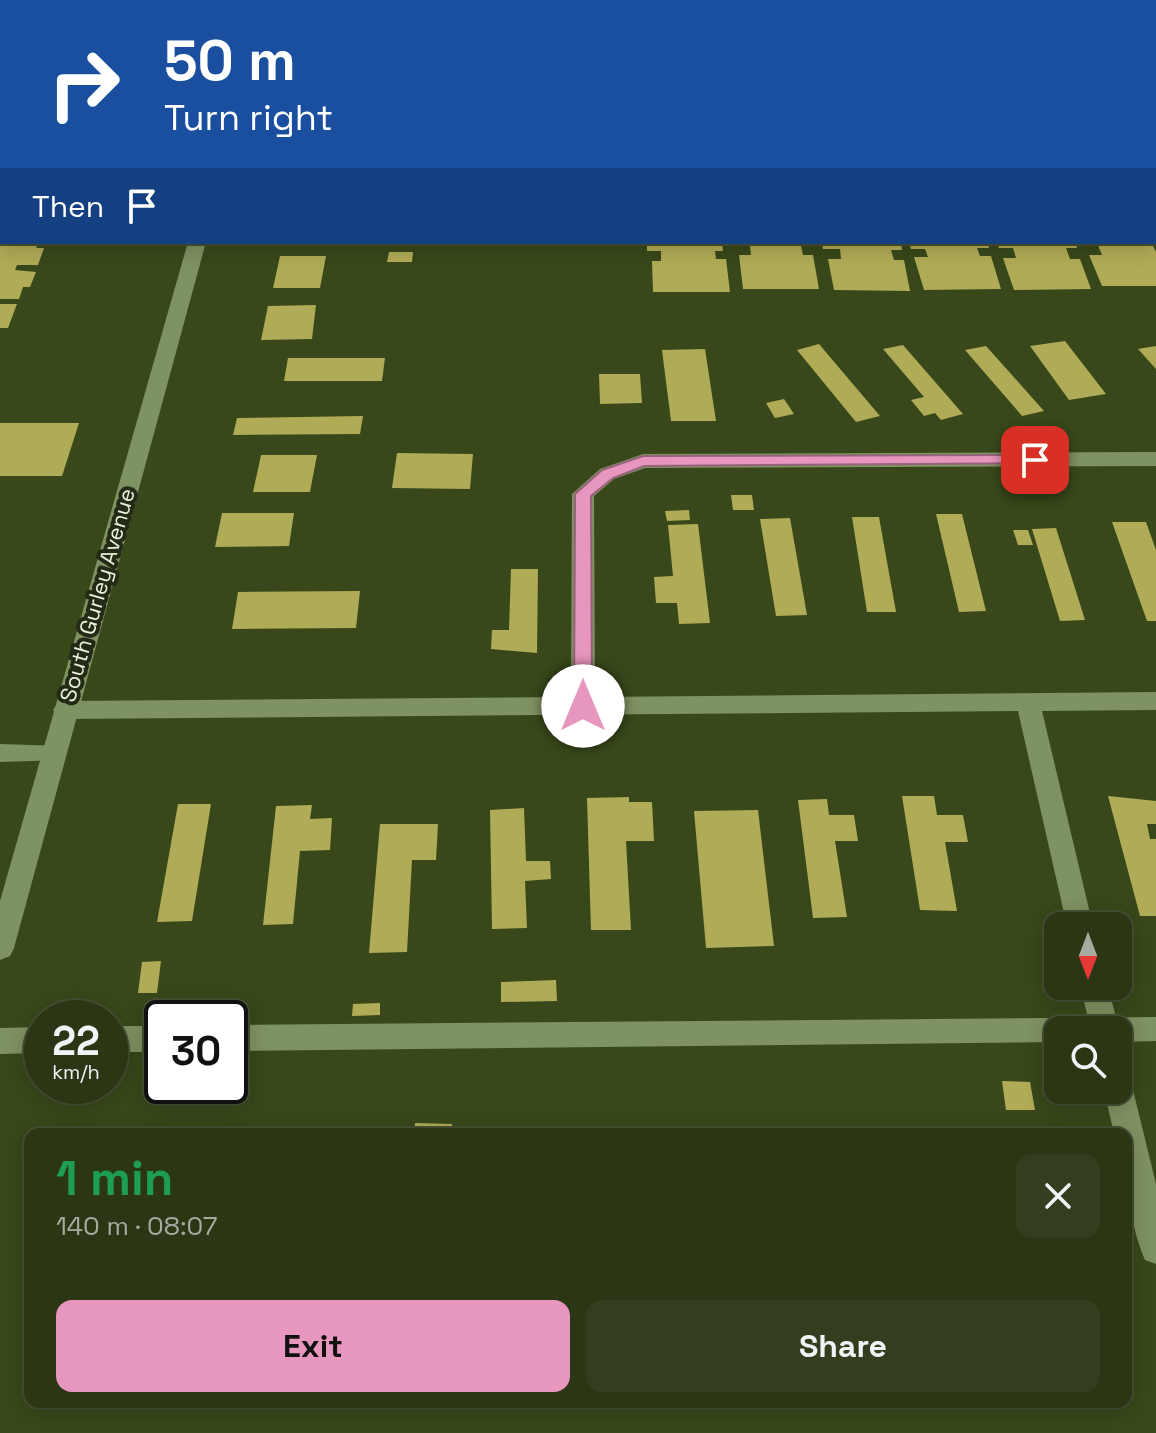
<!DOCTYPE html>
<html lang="en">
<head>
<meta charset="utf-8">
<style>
	:root { --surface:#2a3614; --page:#323e1d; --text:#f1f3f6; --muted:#a5aba0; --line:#465034; --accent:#e797bd }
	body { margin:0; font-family:"Space Grotesk",sans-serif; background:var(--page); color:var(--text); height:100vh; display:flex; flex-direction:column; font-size:30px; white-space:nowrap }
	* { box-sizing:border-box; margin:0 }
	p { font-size:26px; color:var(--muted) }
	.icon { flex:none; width:44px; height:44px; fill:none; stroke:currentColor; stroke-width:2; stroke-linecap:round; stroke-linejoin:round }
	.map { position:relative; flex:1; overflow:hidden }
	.details { position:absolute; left:24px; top:1128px; width:1108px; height:280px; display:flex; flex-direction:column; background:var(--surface); border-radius:16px; box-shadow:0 4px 20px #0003,0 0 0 2px var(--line) }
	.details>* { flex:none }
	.hud { position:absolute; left:0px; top:0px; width:1156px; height:244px; box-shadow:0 4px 20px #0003,0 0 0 2px var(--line); background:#1a4fa0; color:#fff; overflow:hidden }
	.needle { width:52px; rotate:180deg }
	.controls { position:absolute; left:1044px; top:912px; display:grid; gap:16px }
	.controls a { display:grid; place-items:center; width:88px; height:88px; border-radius:16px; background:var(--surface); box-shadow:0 4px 20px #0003,0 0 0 2px var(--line); font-size:40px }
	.speed { position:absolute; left:24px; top:1000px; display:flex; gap:16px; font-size:40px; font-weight:700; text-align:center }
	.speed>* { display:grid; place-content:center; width:104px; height:104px; border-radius:50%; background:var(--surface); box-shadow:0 4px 20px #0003,0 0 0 2px var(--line); line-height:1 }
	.speed small { font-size:20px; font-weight:400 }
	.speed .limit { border:4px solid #111; border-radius:12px; background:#fff; color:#111 }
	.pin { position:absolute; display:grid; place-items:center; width:68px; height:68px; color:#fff; margin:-34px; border-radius:16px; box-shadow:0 4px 12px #0006 }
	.me { position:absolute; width:88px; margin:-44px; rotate:0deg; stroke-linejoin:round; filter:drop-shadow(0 0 6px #0008) }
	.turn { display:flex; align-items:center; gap:28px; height:168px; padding:0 32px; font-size:36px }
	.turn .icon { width:104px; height:104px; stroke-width:2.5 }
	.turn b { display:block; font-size:56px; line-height:68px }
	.then { display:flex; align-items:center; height:76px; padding:0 32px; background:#0003; gap:16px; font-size:30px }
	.round { display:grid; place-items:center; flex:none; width:84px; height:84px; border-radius:16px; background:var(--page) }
	.overview { display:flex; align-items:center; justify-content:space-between; height:136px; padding:0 32px }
	h1 { font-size:48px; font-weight:700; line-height:60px; color:#1e9e55 }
	.action { display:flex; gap:16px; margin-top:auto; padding:16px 32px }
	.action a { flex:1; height:92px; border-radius:16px; background:var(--accent); color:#111; font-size:32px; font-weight:700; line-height:92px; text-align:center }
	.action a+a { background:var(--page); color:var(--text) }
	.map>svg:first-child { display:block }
</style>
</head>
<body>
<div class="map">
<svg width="1156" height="1433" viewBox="0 0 1156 1433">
	<rect width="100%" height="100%" fill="#38481a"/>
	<!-- built -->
	<polygon fill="#3e511b" points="0,0 607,0 607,2 2,2 0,149"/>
	<!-- building -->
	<g fill="#b0ab56">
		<polygon points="0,242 39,242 36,248 44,248 38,265 17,265 15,270 36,272 30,287 23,287 19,299 0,299"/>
		<polygon points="647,242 722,242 723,251 715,251 716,259 726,259 730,292 653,292 652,261 661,261 661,251 647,251"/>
		<polygon points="736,242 811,242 811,246 801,246 803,255 813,255 819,289 743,289 739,255 751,255 750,246 737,246"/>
		<polygon points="822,242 901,242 902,250 891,250 894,260 904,260 910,291 834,290 828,259 841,259 840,249 823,249"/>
		<polygon points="909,242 987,242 989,248 977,248 980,256 991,256 1001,289 924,290 914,257 928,257 925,249 911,249"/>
		<polygon points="997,242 1075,242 1077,248 1066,248 1070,259 1080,259 1091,289 1014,290 1003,258 1016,258 1013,248 999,248"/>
		<polygon points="1084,242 1151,242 1156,252 1156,286 1102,286 1089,255 1102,255 1098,245 1085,245"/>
		<polygon points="389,252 413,252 412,262 387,262"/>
		<polygon points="280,256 326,256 320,288 273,288"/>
		<polygon points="0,304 17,304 8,328 0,328"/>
		<polygon points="316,305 312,339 261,340 268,306"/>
		<polygon points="1065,341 1106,394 1069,400 1030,346"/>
		<polygon points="819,344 880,416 856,422 797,350"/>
		<polygon points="903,345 963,414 941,420 935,413 924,416 911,400 924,397 883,349"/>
		<polygon points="986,346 1044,411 1022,416 965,350"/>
		<polygon points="1156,346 1156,369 1138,349"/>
		<polygon points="705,349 716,421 671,421 662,350"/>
		<polygon points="288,358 385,358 382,381 284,381"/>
		<polygon points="599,374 640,374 642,403 600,404"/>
		<polygon points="784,399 794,414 775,418 766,403"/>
		<polygon points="363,416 360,434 233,435 237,418"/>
		<polygon points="0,423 79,423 62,476 0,476"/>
		<polygon points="397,453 473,454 470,489 392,488"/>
		<polygon points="261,455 317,455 310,492 253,492"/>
		<polygon points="731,495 752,495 754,510 733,510"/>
		<polygon points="689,510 690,520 667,521 665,511"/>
		<polygon points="222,513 294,513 289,546 215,547"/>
		<polygon points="936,514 962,514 986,611 959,612"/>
		<polygon points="852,517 879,517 896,612 867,612"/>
		<polygon points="790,518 807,615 776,616 760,519"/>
		<polygon points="1112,522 1146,522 1156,550 1156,621 1147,621"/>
		<polygon points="698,524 710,623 679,624 677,603 656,603 654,577 673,576 668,525"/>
		<polygon points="1056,528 1085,620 1060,621 1032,529"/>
		<polygon points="1013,530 1028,530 1033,545 1018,545"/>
		<polygon points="511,569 538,569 537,653 491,649 492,630 509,630"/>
		<polygon points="360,591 356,628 232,629 238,592"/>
		<polygon points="902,796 934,796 937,815 963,815 968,842 945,842 957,911 920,910"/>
		<polygon points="1108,796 1156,801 1156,824 1147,824 1150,839 1156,839 1156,916 1140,916"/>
		<polygon points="629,797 629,802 652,802 654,841 626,841 631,930 591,930 587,798"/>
		<polygon points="827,799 829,815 854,815 858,841 835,841 847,917 813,918 798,800"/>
		<polygon points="178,804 211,804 192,921 157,922"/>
		<polygon points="312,805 310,819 332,818 330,850 300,851 293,924 263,925 276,806"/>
		<polygon points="524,808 526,861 550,861 551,879 525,881 527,928 492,929 490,810"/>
		<polygon points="758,810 774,946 706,948 694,811"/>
		<polygon points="380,824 438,824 436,860 412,860 407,952 369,953"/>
		<polygon points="161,961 157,993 138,993 142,962"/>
		<polygon points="556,980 557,1001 501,1002 501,982"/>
		<polygon points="380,1003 380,1015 352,1016 353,1004"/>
		<polygon points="1002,1081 1030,1082 1035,1110 1006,1110"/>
		<polygon points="163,1086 204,1086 202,1105 160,1106"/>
		<polygon points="415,1123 452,1124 452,1134 414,1134"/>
	</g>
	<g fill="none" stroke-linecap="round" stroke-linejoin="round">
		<!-- lane -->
		<g fill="#7f9262" fill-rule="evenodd">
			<polygon points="1156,1017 1156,1041 1118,1042 1118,1030 1058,1030 1058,1042 230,1051 230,1025"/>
			<rect x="110" y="1026" width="52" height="26"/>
			<polygon points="42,1027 42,1053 0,1054 0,1028"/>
		</g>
		<!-- street -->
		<g fill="#7f9262" fill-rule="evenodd">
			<polygon points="1096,0 1110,0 1111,2 1097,2"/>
			<polygon points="1154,96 1156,97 1156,110 1154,109"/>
			<rect x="1154" y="159" width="2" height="10"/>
			<rect x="0" y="164" width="2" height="10"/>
			<polygon points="1156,452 1156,466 645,468 614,479 594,496 595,697 1156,692 1156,710 1042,711 1093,926 1067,926 1018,711 65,719 57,716 53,710 57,704 65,701 571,697 572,494 600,469 643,454"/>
			<polygon points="0,744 63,746 66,753 63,760 0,762"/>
			<polygon points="1080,986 1108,986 1119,1030 1118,1032 1091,1030"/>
			<path d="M 1118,1073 L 1128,1077 L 1132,1086 L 1156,1184 L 1156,1264 L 1145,1260 C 1128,1220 1126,1177 1126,1134 L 1114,1134 L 1104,1090 L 1118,1090 Z"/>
		</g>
		<!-- secondary -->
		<polygon fill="#7f9262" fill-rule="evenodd" points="188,242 206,242 14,948 10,956 0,960 0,901"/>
	</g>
	<!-- route -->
	<polygon fill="#e797bd" stroke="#96627b" stroke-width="2" points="1035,455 1041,456 1041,463 644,466 613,478 591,496 592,706 583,712 574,706 575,494 602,470 643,456"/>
	<g text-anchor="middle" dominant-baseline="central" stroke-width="8" stroke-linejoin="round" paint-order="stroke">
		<!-- street labels -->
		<g font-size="22" fill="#e7f2d8" stroke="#232b17">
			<text transform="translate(97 595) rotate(-74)">South Gurley Avenue</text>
		</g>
	</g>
</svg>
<div class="controls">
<a><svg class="needle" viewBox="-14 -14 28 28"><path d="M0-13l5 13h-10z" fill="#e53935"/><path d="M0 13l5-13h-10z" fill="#a5aba0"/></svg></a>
<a><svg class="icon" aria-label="search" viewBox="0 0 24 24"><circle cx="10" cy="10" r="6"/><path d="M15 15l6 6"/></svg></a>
</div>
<div class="speed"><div>22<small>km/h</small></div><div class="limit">30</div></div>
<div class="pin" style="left:1035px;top:460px;background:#d93025"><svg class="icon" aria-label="arrive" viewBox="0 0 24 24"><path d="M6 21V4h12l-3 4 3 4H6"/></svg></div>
<svg class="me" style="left:583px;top:706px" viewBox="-20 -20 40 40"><circle r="19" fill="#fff"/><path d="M0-13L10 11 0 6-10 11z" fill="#e797bd"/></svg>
<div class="hud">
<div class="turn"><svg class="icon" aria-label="right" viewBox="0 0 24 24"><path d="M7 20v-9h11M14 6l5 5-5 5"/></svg><div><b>50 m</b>Turn right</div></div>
<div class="then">Then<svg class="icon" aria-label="arrive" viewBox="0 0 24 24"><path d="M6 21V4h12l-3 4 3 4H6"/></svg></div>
</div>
<section class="details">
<div class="overview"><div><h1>1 min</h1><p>140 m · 08:07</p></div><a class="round"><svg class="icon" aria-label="close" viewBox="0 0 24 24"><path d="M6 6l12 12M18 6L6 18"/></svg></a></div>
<div class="action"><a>Exit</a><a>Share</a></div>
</section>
</div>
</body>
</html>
